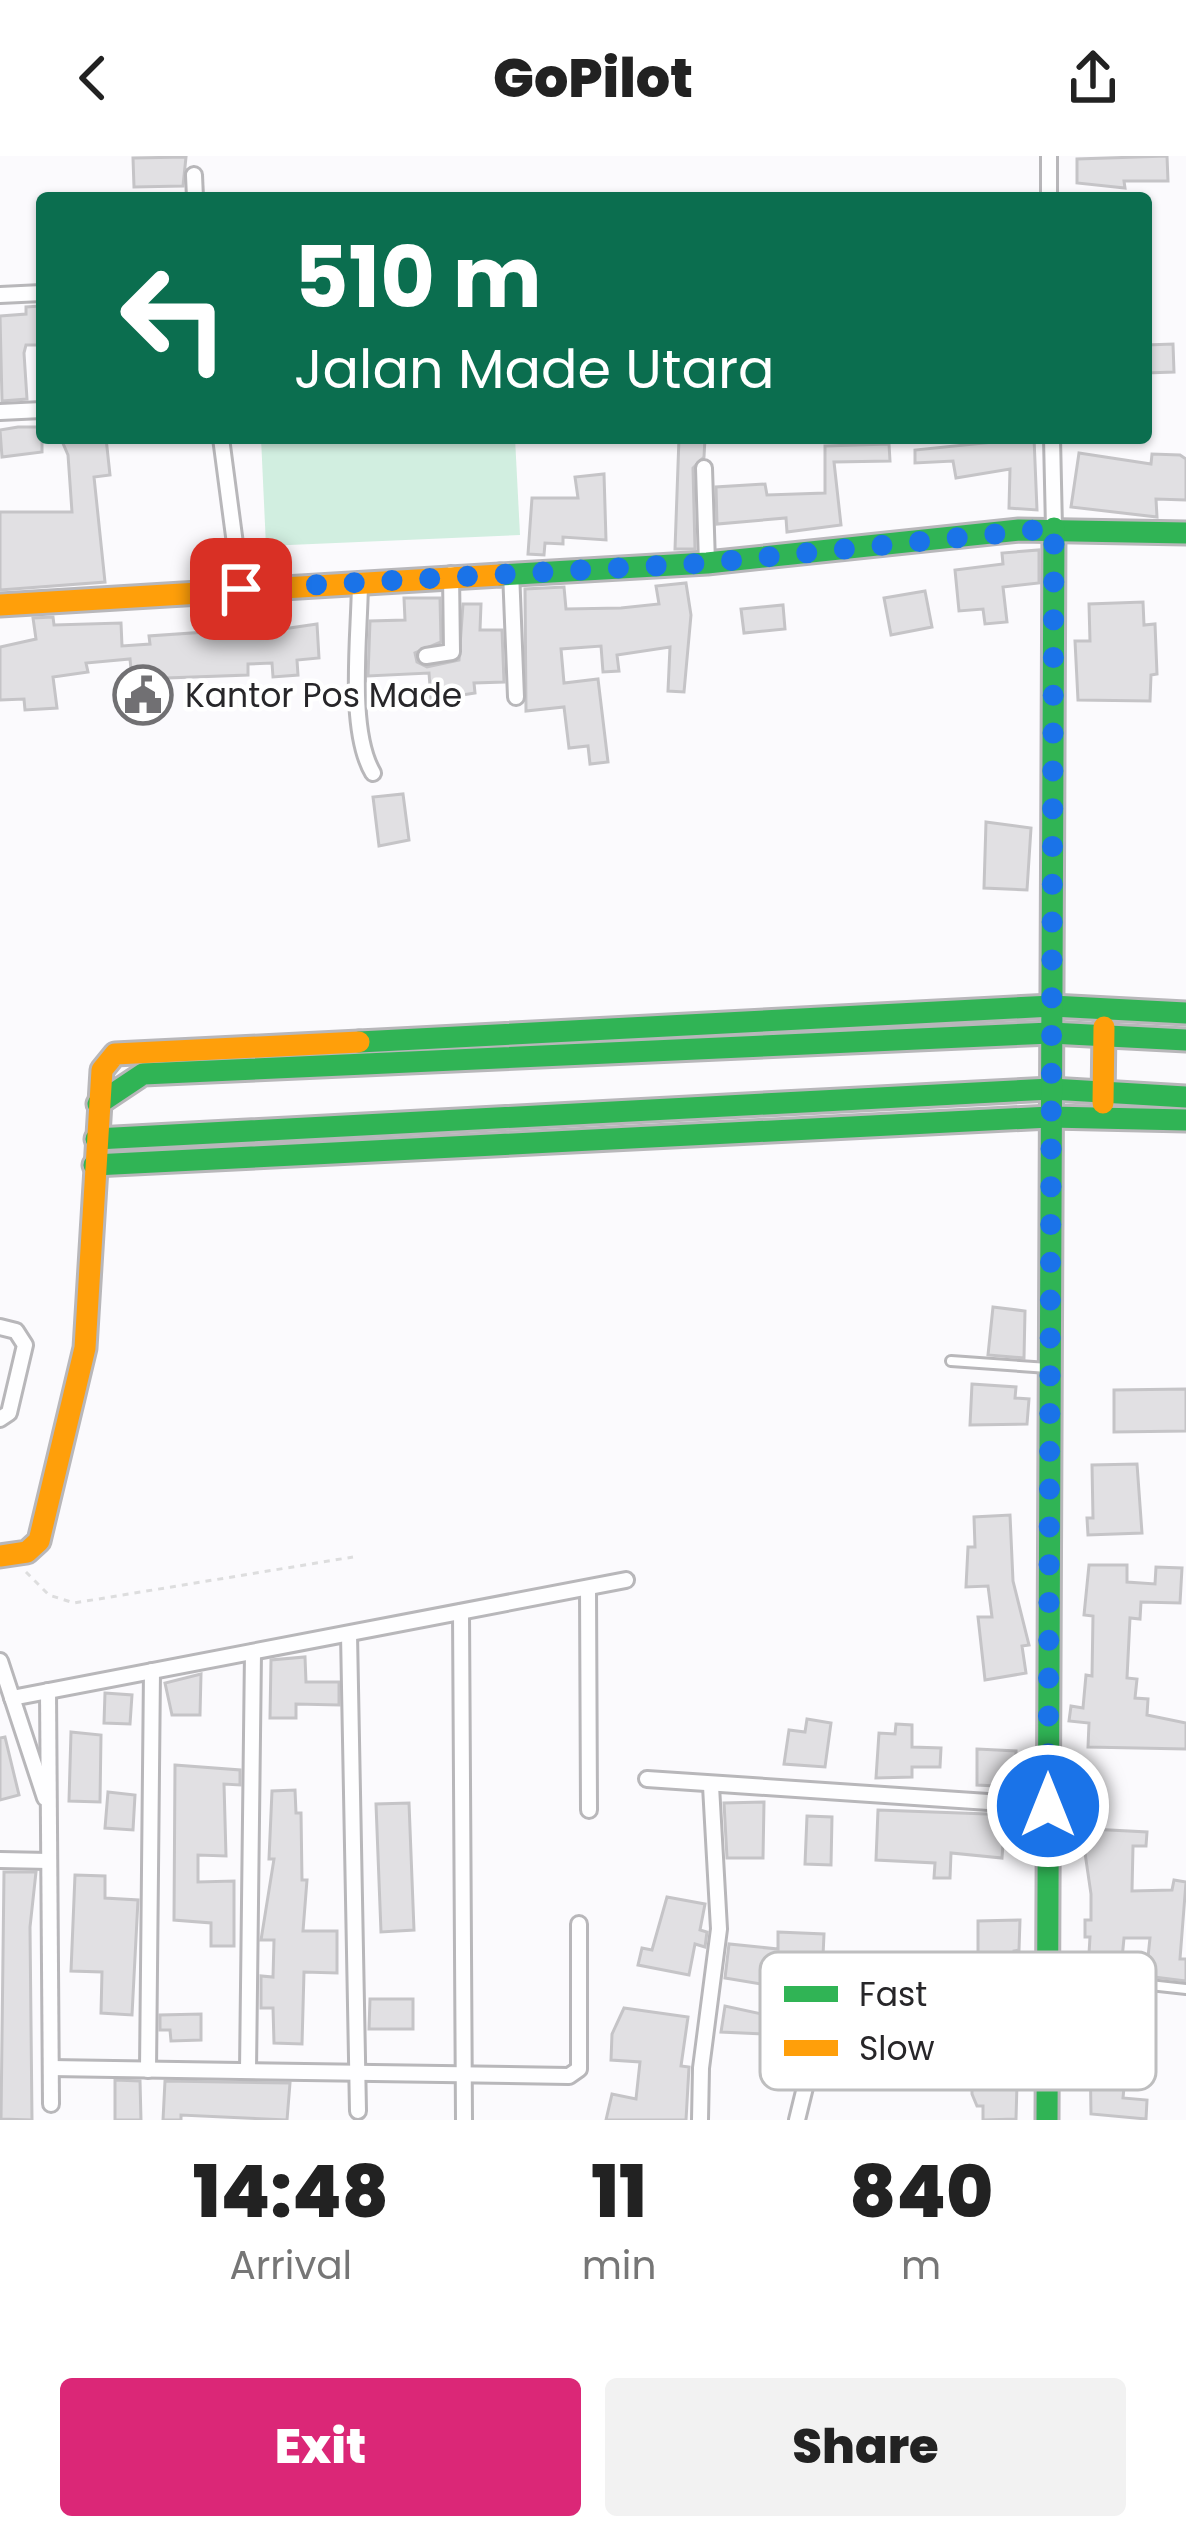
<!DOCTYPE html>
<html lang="en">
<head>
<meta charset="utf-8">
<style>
	:root { --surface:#fff; --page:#f2f2f2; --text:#222; --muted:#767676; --accent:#db2777 }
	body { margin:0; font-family:Poppins,sans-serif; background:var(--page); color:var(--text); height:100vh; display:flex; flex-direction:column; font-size:45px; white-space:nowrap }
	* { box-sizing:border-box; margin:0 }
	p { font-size:39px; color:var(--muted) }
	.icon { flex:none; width:66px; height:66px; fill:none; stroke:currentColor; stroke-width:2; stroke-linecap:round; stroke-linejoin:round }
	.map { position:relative; height:1964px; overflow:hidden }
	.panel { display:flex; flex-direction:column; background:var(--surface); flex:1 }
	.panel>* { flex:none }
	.hud { position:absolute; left:36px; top:36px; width:1116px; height:252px; border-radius:12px; box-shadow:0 3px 9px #0004; background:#0b6e4f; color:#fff; overflow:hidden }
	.pin { position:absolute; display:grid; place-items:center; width:102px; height:102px; color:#fff; margin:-51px; border-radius:24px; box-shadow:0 6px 18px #0006 }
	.me { position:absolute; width:132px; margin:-66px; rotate:0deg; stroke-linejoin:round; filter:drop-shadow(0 0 9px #0008) }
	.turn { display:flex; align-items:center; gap:42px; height:252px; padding:0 60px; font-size:54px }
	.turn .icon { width:156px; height:156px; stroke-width:2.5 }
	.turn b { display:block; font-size:84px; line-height:102px }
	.eta { display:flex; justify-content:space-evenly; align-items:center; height:204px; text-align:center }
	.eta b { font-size:72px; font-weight:800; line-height:84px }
	.cta { display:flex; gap:24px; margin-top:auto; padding:24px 60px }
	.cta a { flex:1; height:138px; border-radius:12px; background:var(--accent); color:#fff; font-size:48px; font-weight:800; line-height:138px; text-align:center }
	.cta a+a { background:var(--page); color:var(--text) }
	header { display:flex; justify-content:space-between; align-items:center; height:156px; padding:0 60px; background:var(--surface); font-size:54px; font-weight:800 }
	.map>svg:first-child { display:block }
</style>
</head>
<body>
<header><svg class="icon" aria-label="back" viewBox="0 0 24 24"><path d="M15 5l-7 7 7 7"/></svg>GoPilot<svg class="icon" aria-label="share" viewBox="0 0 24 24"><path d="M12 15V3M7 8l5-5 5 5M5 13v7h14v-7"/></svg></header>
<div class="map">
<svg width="1186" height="1964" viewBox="0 0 1186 1964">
	<rect width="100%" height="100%" fill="#fbfafd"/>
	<!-- green -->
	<polygon fill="#d1eee0" points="261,282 515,282 520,379 266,390"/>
	<!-- building -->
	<g fill="#e1e0e3" stroke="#c5c4c7" stroke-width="3">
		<polygon points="1167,0 1168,25 1124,25 1125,32 1077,27 1077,3"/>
		<polygon points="186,1 183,30 134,31 133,2"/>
		<polygon points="40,150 42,189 26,189 24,197 27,243 2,245 0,160 26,158 26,151"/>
		<polygon points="1173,188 1174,216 1146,217 1146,189"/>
		<polygon points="18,271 42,271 42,296 2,301 0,274"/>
		<polygon points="106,282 110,319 94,321 105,426 0,434 0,356 72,356 68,299 62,285"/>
		<polygon points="679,282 705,282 704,301 693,312 695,393 675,393"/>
		<polygon points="1034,282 1037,354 1009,352 1010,313 956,322 953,305 915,307 915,294"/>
		<polygon points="889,288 890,305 834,306 841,369 787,376 786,362 717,368 716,331 765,328 767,339 825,337 825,290"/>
		<polygon points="1079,297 1151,308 1152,298 1180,299 1186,303 1186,344 1156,343 1157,361 1071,351"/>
		<polygon points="604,318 606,384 563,381 563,388 545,387 544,399 528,398 532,342 578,342 575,321"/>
		<polygon points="1039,394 1039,427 1003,431 1007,466 985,468 983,453 959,455 955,414 1003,408 1002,397"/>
		<polygon points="686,427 691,459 684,536 668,535 670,491 617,499 619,515 603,516 601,490 561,493 564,527 598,523 608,606 590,608 588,590 569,592 564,551 526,555 525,433 564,431 566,453 621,452 659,448 656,430"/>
		<polygon points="925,435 932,471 891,479 884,442"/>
		<polygon points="404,442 440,442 441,486 415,497 417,506 427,511 459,504 463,448 481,448 480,474 502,474 504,526 474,527 475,537 431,544 429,517 368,520 370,465 405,464"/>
		<polygon points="1143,446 1144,469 1155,468 1157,518 1151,519 1150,545 1078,544 1075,485 1090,485 1089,448"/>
		<polygon points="783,449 785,473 744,477 741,453"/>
		<polygon points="53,461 54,469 121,467 122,490 150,488 149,480 249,473 249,468 268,467 269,475 317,468 319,502 297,504 298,519 273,521 272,507 248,508 248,519 167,522 168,529 150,530 152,562 136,563 130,503 86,507 88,516 53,521 57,552 25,554 24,543 0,544 0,491 36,483 33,462"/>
		<polygon points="403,638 409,684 379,690 373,641"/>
		<polygon points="986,666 1031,672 1027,734 984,732"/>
		<polygon points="993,1151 1025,1155 1024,1202 988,1199"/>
		<polygon points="972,1228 1016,1231 1015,1242 1029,1243 1027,1268 970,1269"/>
		<polygon points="1186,1233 1186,1275 1114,1276 1114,1234"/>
		<polygon points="1137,1308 1142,1377 1088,1379 1087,1362 1093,1362 1092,1309"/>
		<polygon points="1010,1359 1013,1425 1029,1489 1022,1490 1026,1517 985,1524 978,1461 992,1461 988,1430 966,1431 968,1391 975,1391 974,1361"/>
		<polygon points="1089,1409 1127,1409 1127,1426 1155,1428 1156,1411 1182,1412 1180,1447 1141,1446 1140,1463 1130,1462 1127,1522 1137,1523 1135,1542 1148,1543 1147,1559 1186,1567 1186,1593 1088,1591 1089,1567 1069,1565 1071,1550 1083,1552 1086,1519 1092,1520 1093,1460 1084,1459"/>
		<polygon points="305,1501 306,1526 339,1526 339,1549 296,1548 296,1562 270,1562 271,1504"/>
		<polygon points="201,1518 200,1559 172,1559 165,1527"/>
		<polygon points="105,1537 132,1539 130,1568 104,1567"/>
		<polygon points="807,1563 831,1567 825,1611 784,1608 789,1574 805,1576"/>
		<polygon points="896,1568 912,1569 912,1591 941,1592 940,1611 912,1611 912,1621 876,1622 879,1577 895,1578"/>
		<polygon points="71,1576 101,1579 100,1646 69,1645"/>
		<polygon points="5,1581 19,1639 0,1644 0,1582"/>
		<polygon points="977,1593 1016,1595 1015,1631 977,1629"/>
		<polygon points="175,1609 240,1614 240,1629 224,1628 226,1700 198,1699 198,1726 234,1725 234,1790 211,1790 211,1767 174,1764"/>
		<polygon points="295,1634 296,1657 301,1657 302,1724 307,1724 303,1775 337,1775 337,1817 304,1816 302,1888 274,1887 273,1852 261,1852 261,1820 273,1821 274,1784 261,1784 274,1703 269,1703 272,1635"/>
		<polygon points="108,1636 135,1639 133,1674 105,1672"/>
		<polygon points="764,1646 763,1702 727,1702 724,1647"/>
		<polygon points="409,1647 414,1774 381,1776 376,1648"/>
		<polygon points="878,1654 1014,1659 1014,1665 1026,1666 1025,1686 1003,1688 1002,1702 951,1697 950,1722 934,1722 935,1707 876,1704"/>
		<polygon points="1070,1659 1091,1660 1091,1673 1147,1676 1146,1690 1133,1690 1132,1735 1172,1734 1174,1724 1186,1726 1180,1803 1186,1803 1186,1825 1146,1820 1150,1782 1124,1782 1121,1813 1130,1814 1129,1818 1088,1814 1090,1781 1085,1781 1085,1764 1091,1764 1091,1738 1085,1697 1067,1696"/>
		<polygon points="807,1660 832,1661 831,1709 805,1708"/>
		<polygon points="4,1716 36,1716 30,1771 32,1964 1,1963"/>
		<polygon points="75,1719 105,1720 105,1742 138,1744 132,1859 101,1857 102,1816 71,1815"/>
		<polygon points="667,1741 705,1748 700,1774 707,1776 705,1791 695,1788 689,1819 638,1809 642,1792 652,1794"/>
		<polygon points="1020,1764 1019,1794 1014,1795 1016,1912 1032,1911 1032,1928 1017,1928 1016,1963 983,1964 983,1950 977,1950 972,1938 972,1880 988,1879 986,1833 974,1833 972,1800 978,1800 978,1765"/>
		<polygon points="778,1776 824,1778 823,1800 778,1798 773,1830 725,1822 729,1788 778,1793"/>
		<polygon points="1089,1831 1128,1835 1126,1859 1137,1861 1138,1874 1137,1890 1128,1889 1123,1942 1147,1944 1146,1963 1091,1958"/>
		<polygon points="370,1843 413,1843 413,1873 369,1873"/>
		<polygon points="783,1844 812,1848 806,1880 721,1876 725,1850 780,1862"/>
		<polygon points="624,1852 688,1861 681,1910 689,1911 686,1964 606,1964 612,1938 636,1943 640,1906 611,1904 612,1878"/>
		<polygon points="201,1858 201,1884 171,1885 170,1874 160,1874 160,1859"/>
		<polygon points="115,1924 140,1925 141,1964 115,1964"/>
		<polygon points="165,1925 290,1927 287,1964 181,1959 181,1964 163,1964"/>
	</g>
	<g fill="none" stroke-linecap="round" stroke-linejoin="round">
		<defs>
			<g id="lane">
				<polyline points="951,1205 1048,1212"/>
				<polyline points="1050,1818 1186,1833"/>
			</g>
			<g id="street">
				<polyline points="1049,0 1049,42"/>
				<polyline points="194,19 195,42"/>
				<polyline points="0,139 42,137"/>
				<polyline points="0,256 42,254"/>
				<polyline points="221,282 241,433"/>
				<polyline points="1052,282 1054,372"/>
				<polyline points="704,312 707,407"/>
				<polyline points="511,415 516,541"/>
				<path d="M 360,424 C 360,477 347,573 373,617"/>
				<polyline points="426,500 452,496 451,418"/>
				<polyline points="0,1171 16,1175 25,1189 9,1257 0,1263"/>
				<polyline points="588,1432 589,1654"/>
				<polyline points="461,1456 464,1964"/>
				<polyline points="349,1478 358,1955"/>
				<polyline points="0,1505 45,1642"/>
				<polyline points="48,1535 51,1948"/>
				<polyline points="12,1542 626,1424"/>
				<polyline points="647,1623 1048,1650"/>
				<polyline points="0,1704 49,1705"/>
				<polyline points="51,1912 569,1920 579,1913 579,1768"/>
				<polyline points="148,1914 152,1515"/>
				<polyline points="248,1914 253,1496"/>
				<polyline points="700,1964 701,1912 719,1773 711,1630"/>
				<polyline points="797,1964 822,1862 825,1820"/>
			</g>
			<g id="fast">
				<polyline points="500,419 707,407 1019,374 1186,377"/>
				<polyline points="359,886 1052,850 1186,857"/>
				<polyline points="98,948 143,918 1051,877 1186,884"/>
				<polyline points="96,983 1051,933 1186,941"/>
				<polyline points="94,1009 1050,961 1186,964"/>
				<polyline points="1047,1964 1054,372"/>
			</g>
			<g id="slow">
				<polyline points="0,449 500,419"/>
				<polyline points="1103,947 1104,871"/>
				<polyline points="0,1400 27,1396 39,1385 85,1192 102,914 115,898 359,886"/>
			</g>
		</defs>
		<!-- lane casing -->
		<use href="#lane" stroke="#b8b7ba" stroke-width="14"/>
		<!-- street casing -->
		<use href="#street" stroke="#b8b7ba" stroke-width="20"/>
		<!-- fast casing -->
		<use href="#fast" stroke="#b8b7ba" stroke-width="27"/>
		<!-- slow casing -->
		<use href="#slow" stroke="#b8b7ba" stroke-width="27"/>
		<!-- path -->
		<polyline stroke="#ddddde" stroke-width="3" stroke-dasharray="6 6" stroke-linecap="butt" points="26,1416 49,1439 74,1447 353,1401"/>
		<!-- lane -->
		<use href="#lane" stroke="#fefeff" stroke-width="8"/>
		<!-- street -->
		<use href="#street" stroke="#fefeff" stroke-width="14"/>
		<!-- fast -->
		<use href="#fast" stroke="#30b455" stroke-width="21"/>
		<!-- slow -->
		<use href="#slow" stroke="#ff9f0a" stroke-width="21"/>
	</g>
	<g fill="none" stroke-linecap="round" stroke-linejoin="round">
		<!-- route -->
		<polyline stroke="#1a73e8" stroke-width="21" stroke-dasharray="0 37.8" points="241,433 706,407 1054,372 1048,1650"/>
	</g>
	<!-- icons -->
	<defs>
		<symbol id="civic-ring" viewBox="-11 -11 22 22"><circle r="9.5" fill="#fff" stroke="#717073" stroke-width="1.5"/><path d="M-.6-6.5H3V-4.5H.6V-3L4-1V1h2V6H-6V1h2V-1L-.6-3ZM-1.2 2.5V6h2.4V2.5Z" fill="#717073"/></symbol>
	</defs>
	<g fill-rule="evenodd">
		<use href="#civic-ring" x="110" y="506" width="66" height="66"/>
	</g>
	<g text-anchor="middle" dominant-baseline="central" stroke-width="9" stroke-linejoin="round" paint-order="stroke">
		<!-- poi labels -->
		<g font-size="33" fill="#272629" stroke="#fff" text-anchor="start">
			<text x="185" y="539">Kantor Pos Made</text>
		</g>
	</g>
	<!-- legend -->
	<rect x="760" y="1796" width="396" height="138" rx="18" fill="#fff" stroke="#bebebf" stroke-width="3"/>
	<rect x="784" y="1830" width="54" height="16" fill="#30b455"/>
	<rect x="784" y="1884" width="54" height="16" fill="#ff9f0a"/>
	<g font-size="33" fill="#272629">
		<text x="859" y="1850">Fast</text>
		<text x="859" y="1904">Slow</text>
	</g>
</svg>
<div class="pin" style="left:241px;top:433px;background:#d93025"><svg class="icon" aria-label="arrive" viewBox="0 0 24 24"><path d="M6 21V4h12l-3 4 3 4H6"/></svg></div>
<svg class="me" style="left:1048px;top:1650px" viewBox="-20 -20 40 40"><circle r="17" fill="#1a73e8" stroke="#fff" stroke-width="3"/><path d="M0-11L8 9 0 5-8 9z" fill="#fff"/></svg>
<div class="hud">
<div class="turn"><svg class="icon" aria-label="left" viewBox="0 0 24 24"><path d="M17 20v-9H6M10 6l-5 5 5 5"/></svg><div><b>510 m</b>Jalan Made Utara</div></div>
</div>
</div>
<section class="panel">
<div class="eta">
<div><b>14:48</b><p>Arrival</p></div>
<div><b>11</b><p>min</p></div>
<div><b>840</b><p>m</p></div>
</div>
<div class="cta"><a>Exit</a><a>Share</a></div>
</section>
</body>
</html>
